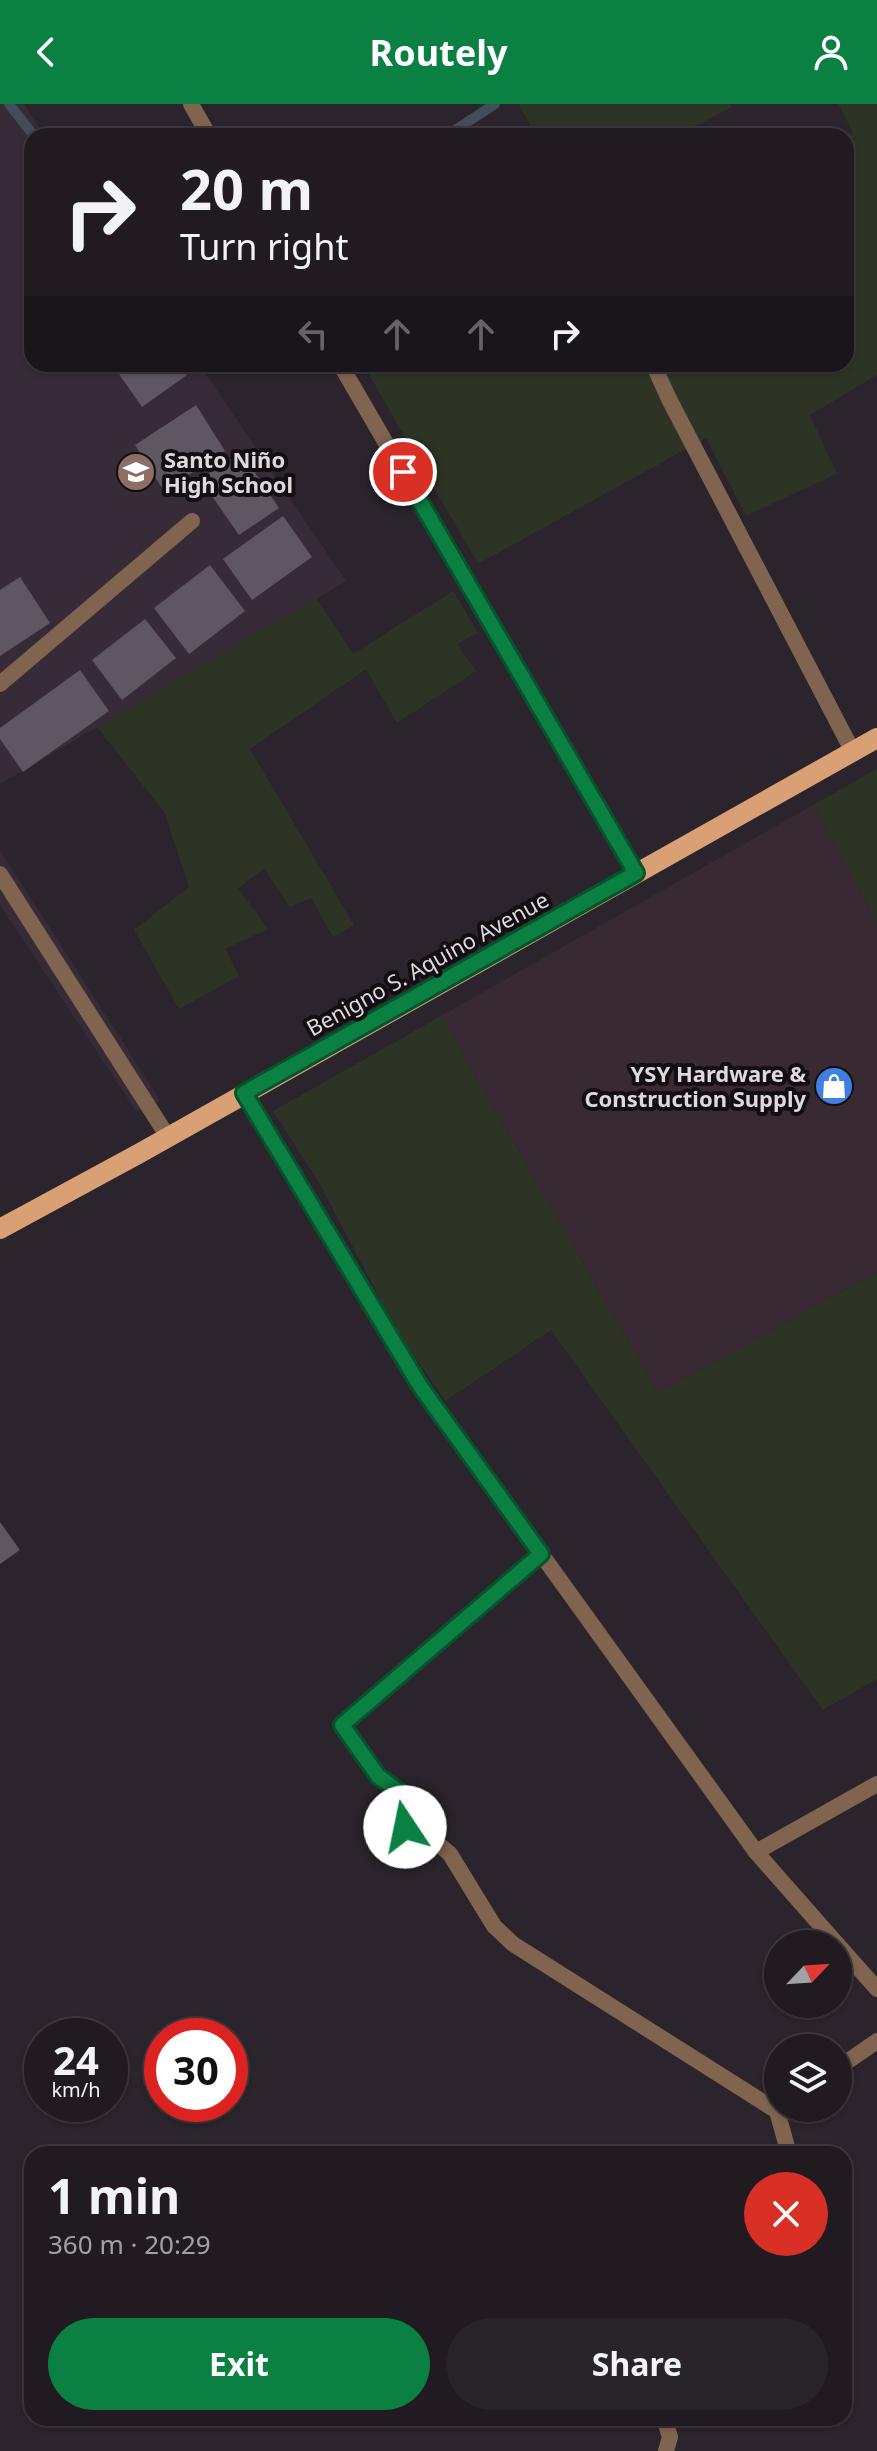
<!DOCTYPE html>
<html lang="en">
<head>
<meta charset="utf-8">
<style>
	:root { --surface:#211b21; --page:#29242a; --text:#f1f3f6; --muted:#a2a1a5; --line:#3e393f; --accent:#0b8043 }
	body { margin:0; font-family:"Noto Sans",sans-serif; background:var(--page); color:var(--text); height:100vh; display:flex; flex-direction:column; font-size:30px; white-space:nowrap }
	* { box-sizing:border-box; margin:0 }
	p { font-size:26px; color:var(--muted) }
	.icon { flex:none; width:44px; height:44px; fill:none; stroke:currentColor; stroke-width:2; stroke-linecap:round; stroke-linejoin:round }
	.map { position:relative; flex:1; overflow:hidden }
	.sheet { position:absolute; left:24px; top:2042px; width:828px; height:280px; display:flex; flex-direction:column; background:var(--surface); border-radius:24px; box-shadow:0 2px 6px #0004,0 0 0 2px var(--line) }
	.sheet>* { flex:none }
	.guide { position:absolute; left:24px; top:24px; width:830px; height:244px; border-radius:24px; box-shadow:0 2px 6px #0004,0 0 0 2px var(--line); background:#211b21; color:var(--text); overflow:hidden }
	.needle { width:52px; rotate:65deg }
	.fabs { position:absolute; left:764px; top:1826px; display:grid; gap:16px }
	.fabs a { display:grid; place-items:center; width:88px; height:88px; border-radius:50%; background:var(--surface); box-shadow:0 2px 6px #0004,0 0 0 2px var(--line); font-size:40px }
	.speed { position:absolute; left:24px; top:1914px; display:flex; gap:16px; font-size:40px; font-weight:700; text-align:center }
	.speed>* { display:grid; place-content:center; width:104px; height:104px; border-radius:50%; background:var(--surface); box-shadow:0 2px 6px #0004,0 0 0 2px var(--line); line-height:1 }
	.speed small { font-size:20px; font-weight:400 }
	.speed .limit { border:12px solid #d22; background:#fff; color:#111 }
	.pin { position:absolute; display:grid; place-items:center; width:68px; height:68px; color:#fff; margin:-34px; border:4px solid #fff; border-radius:50%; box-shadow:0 2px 8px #0007 }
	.me { position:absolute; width:88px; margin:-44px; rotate:349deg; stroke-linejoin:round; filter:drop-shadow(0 0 6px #0008) }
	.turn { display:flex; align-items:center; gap:28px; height:168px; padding:0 24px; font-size:36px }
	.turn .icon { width:104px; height:104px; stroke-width:2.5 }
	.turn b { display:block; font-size:56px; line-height:68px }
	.lanes { display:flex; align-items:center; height:76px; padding:0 24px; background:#0003; justify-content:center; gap:40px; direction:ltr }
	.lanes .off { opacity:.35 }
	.round { display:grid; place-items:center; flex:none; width:84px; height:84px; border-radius:42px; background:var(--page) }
	.headline { display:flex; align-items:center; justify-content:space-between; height:136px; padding:0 24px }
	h1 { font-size:48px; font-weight:700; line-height:60px }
	.action { display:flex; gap:16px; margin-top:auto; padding:16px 24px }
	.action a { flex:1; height:92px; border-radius:48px; background:var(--accent); color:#fff; font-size:32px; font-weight:700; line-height:92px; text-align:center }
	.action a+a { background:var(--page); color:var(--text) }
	header { display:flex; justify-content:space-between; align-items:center; height:104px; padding:0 24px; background:var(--accent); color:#fff; font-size:36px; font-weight:700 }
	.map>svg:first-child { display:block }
</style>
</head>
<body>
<header><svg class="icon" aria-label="back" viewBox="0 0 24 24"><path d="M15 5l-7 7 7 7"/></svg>Routely<svg class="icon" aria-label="person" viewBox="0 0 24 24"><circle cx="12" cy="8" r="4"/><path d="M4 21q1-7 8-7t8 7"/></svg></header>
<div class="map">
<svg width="877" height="2347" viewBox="0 0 877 2347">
	<rect width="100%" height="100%" fill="#2c242c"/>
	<!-- industrial -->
	<polygon fill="#392933" points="813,701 877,819 877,1168 658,1289 441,912"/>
	<!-- built -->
	<g fill="#382b38">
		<polygon points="0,0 24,0 45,32 32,32 32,260 199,260 346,477 0,680"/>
		<polygon points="0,746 160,996 137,1008 0,801"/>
	</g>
	<!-- green -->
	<g fill="#2d3425">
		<polygon points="519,0 730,0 732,3 676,32 536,32"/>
		<polygon points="838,0 877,0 877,271 810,311 837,370 746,412 706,334 478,460 363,260 846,260 846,33 853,28"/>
		<polygon points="453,487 478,529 457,540 476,567 397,619 366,565 250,645 354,821 333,833 311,794 290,803 264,765 238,784 268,825 225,845 239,872 179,905 134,826 189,783 165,709 97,623 316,494 353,550"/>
		<polygon points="877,665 877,819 813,701"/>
		<polygon points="441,912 658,1289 877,1168 877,1575 823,1606 551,1226 445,1297 395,1224 320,1080 273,1007"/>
	</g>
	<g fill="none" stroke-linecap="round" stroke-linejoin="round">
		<!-- stream -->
		<g stroke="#434d59" stroke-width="10">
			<polyline points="9,0 34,32"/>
			<polyline points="446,32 495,0"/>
		</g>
	</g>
	<!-- building -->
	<g fill="#5e5661">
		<polygon points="112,260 180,260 187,271 142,303"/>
		<polygon points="196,301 225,347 164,387 135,341"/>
		<polygon points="241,348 279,404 239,431 200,375"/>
		<polygon points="283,412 312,453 252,496 223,455"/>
		<polygon points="210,461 245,507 189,550 154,504"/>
		<polygon points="20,473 50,519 0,552 0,486"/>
		<polygon points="145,515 176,554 122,596 92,556"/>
		<polygon points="80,566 109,607 23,668 0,635 0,624"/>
		<polygon points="0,1418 20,1446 0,1460"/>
	</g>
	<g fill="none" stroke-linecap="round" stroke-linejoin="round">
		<!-- service -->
		<g stroke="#806450" stroke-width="16">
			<polyline points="0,580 192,417"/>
			<polyline points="0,770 168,1033"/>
		</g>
		<!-- minor -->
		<g stroke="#806450" stroke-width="16">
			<polyline points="191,0 209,32"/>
			<polyline points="340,260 636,769"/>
			<polyline points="653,260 669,295 853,648"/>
			<polyline points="244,989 420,1282 756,1748 837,1840"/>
			<polyline points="541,1450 342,1621 378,1672 400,1688 404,1696 407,1726 436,1738 450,1750 494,1822 513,1840 777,2007 781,2004"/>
			<polyline points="756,1748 877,1680"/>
			<polyline points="838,1841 877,1885"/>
			<polyline points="838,1964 877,1937"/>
			<polyline points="777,2007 789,2050"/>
			<polyline points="664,2314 670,2333 666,2347"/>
		</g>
		<!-- primary -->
		<polyline stroke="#d9a076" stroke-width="20" points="0,1125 140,1049 877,634"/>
	</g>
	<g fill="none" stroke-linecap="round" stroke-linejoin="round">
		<defs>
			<polyline id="route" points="403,368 636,769 244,989 420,1282 541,1450 342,1621 378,1672 400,1688 404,1696 405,1723"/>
		</defs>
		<!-- route casing -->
		<use href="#route" stroke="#07532c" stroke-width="20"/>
		<!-- route -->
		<use href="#route" stroke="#0b8043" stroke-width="14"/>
	</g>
	<!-- icons -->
	<defs>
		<symbol id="school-disc" viewBox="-11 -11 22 22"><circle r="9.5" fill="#8d6e63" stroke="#120e12"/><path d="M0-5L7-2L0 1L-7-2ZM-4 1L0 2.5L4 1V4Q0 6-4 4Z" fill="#fff"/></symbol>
		<symbol id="shop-disc" viewBox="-11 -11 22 22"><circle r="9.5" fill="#3f7fe0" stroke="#120e12"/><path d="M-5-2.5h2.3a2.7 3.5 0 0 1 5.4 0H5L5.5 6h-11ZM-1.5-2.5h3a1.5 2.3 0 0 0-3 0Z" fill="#fff"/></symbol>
	</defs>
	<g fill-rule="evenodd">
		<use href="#school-disc" x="114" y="346" width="44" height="44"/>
		<use href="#shop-disc" x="812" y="960" width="44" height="44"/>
	</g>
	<g text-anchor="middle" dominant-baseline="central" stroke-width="8" stroke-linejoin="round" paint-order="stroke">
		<!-- poi labels -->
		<g font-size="22" font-weight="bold" fill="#dfd9df" stroke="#120e12" text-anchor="start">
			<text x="164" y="355">Santo Niño<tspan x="164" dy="25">High School</tspan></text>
			<text x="806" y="969" text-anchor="end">YSY Hardware &amp;<tspan x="806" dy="25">Construction Supply</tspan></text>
		</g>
		<!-- street labels -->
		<g font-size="22" fill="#dfd9df" stroke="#120e12">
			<text transform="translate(427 859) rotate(-29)">Benigno S. Aquino Avenue</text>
		</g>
	</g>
</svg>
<div class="fabs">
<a><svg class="needle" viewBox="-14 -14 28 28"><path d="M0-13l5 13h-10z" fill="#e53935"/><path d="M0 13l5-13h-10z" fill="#a2a1a5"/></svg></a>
<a><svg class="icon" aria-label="layers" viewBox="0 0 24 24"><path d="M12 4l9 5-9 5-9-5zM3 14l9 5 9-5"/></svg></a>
</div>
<div class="speed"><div>24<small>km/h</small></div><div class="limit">30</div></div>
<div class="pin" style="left:403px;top:368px;background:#d93025"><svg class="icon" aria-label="arrive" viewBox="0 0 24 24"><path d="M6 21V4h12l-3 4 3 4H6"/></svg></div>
<svg class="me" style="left:405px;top:1723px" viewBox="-20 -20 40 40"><circle r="19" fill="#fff"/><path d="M0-13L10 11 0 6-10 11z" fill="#0b8043"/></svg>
<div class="guide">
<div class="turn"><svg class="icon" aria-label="right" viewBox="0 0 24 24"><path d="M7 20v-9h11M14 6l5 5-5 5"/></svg><div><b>20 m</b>Turn right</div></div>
<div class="lanes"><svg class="icon off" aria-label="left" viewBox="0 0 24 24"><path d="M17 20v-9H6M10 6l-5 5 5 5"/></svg><svg class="icon off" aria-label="ahead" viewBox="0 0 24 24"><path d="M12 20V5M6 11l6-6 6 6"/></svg><svg class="icon off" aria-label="ahead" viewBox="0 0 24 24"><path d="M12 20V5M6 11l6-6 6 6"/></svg><svg class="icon" aria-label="right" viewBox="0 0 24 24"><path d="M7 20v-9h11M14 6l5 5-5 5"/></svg></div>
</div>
<section class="sheet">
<div class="headline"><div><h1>1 min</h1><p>360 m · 20:29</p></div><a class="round" style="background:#d93025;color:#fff"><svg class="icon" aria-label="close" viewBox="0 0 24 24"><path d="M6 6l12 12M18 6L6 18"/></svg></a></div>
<div class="action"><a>Exit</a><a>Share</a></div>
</section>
</div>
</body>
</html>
